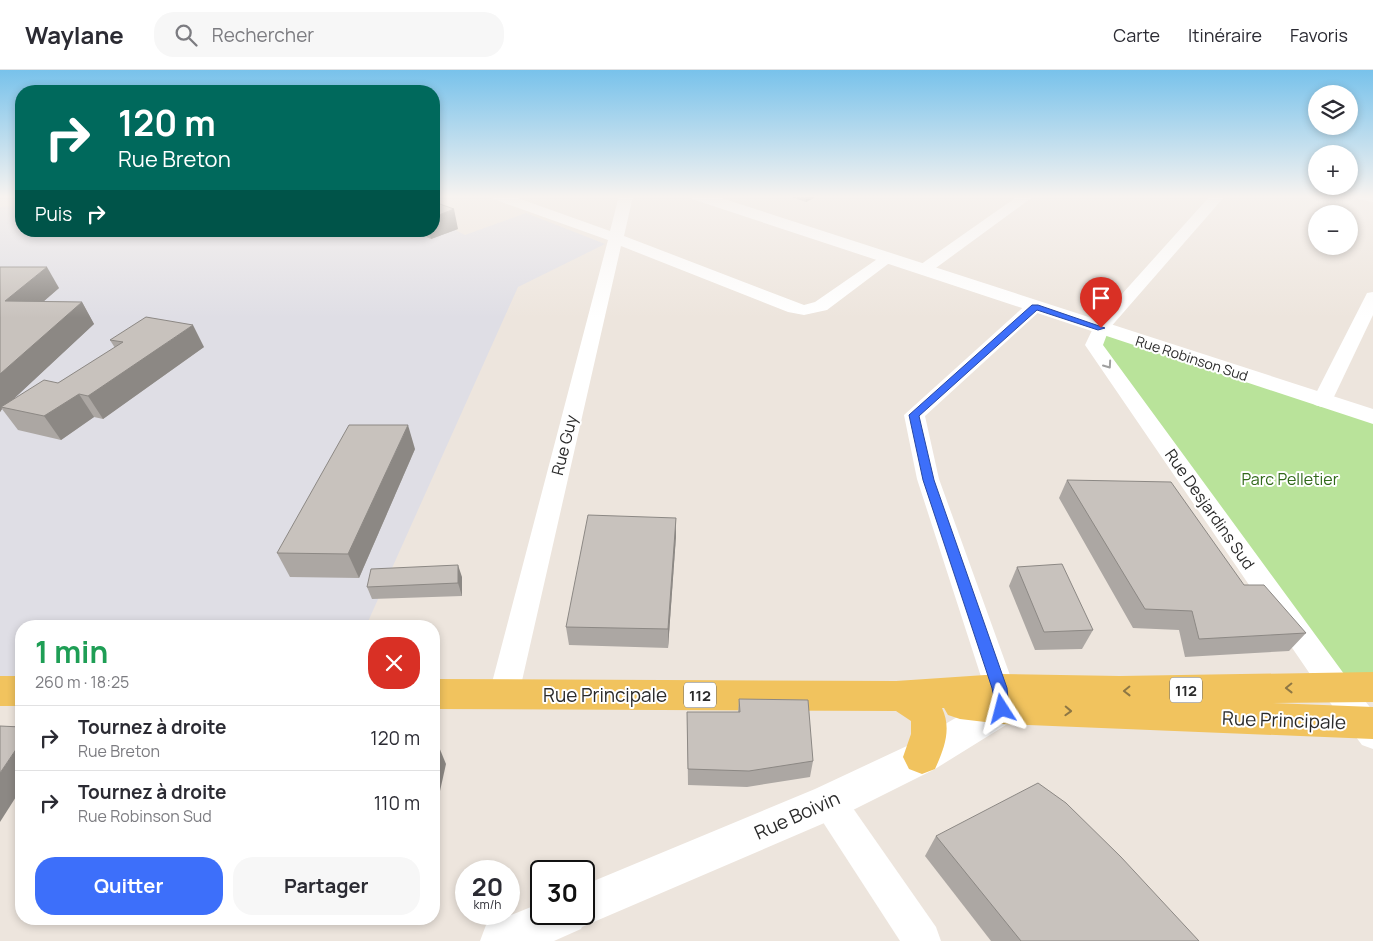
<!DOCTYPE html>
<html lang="fr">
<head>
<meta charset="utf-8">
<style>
	:root { --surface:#fff; --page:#f7f7f7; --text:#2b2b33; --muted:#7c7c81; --line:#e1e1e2; --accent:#3d6ffa }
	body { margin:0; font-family:Manrope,sans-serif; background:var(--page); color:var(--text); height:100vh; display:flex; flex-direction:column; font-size:19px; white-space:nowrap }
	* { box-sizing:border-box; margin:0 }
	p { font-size:16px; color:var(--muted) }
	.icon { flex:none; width:28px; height:28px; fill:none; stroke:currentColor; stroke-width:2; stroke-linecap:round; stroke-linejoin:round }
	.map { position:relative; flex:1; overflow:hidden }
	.drawer { position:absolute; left:15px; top:550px; width:425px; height:305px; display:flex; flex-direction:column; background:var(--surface); border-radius:20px; box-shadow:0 2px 8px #0003 }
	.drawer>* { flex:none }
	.hud { position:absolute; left:15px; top:15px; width:425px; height:152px; border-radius:20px; box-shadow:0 2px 8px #0003; background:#00695c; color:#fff; overflow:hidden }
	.controls { position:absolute; left:1308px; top:15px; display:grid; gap:10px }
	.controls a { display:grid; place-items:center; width:50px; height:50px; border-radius:50%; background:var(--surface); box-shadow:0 2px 8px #0003; font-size:25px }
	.speed { position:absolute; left:455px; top:790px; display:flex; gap:10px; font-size:25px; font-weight:700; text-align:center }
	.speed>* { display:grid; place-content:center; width:65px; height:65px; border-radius:50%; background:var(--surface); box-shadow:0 2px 8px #0003; line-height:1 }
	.speed small { font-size:12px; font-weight:400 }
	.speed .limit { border:2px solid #111; border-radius:8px; background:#fff; color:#111 }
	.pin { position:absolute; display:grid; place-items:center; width:42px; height:42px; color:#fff; margin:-51px -21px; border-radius:50% 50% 50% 0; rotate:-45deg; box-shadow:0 0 5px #0007 }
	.pin .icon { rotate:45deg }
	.me { position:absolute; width:55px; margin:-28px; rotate:351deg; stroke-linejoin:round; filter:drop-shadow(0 0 4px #0008) }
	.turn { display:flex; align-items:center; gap:18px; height:105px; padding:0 20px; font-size:22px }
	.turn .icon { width:65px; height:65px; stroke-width:2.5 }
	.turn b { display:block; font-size:35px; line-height:42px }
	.then { display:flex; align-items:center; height:48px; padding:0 20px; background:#0003; gap:10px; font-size:19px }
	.round { display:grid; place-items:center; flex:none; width:52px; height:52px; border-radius:20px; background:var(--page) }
	.summary { display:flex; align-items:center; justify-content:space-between; height:85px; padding:0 20px }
	h1 { font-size:30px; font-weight:700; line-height:38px; color:#1e9e55 }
	.cta { display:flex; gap:10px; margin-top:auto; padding:10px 20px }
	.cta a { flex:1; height:58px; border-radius:20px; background:var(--accent); color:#fff; font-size:20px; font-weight:700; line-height:58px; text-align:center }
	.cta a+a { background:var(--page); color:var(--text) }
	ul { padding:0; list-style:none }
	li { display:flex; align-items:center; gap:15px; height:65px; padding:0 20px; border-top:1px solid var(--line) }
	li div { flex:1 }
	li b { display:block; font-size:19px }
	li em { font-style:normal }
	header { display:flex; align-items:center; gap:30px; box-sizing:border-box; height:70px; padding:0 25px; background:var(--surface); border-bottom:1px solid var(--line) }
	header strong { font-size:24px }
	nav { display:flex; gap:28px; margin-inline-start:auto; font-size:18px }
	.search { width:350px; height:45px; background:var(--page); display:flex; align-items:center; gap:12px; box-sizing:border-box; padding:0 18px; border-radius:20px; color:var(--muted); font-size:19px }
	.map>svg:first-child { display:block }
</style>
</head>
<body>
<header>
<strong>Waylane</strong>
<div class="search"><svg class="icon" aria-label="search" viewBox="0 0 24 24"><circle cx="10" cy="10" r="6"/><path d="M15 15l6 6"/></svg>Rechercher</div>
<nav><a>Carte</a><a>Itinéraire</a><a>Favoris</a></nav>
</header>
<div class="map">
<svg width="1373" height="871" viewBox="0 0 1373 871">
	<rect width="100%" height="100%" fill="#ede5dd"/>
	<!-- industrial -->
	<polygon fill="#dfdee5" points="21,136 21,161 434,161 434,149 465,165 526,143 605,174 518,217 366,556 21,556 21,606 0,606 0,137"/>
	<!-- green -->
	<polygon fill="#b9e39a" points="1101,258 1373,349 1373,617 1336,617 1094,275"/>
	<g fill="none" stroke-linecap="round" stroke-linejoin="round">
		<!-- street -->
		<g fill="#fff" fill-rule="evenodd">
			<polygon points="491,126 512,126 610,161 619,126 633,126 624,166 804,235 815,232 883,185 893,185 896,188 827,240 804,245 788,242 621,176 519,624 515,633 504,637 493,633 489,624 608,170 493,129"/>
			<polygon points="1018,126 1034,126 929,203 917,203 915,200 917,197"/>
			<polygon points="1210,126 1225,126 1109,259 1103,275 1347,608 1373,641 1373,679 1362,675 1325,626 1085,275 1095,254"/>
			<polygon points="1356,126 1373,126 1373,132 1358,129"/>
			<polygon points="1373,222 1373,245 1332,331 1329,335 1322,337 1315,335 1312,331 1365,227 1367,223"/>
			<polygon points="1035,231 1041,232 1044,236 1041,240 925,346 939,409 1015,619 1016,634 1012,643 1001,647 990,643 986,634 985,619 917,409 904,345 1029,232"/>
			<polygon points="829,716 841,721 936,857 941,871 900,871 817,743 812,732 817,721"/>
		</g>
		<!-- secondary -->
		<g fill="#fff" fill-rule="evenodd">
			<polygon points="690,126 715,126 1373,339 1373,354 692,129"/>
			<polygon points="1002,624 1014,628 1020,639 1014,650 935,699 843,745 582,857 581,859 554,871 480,871 486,855 541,833 541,844 584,844 584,815 815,719 909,675 990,628"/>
		</g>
		<!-- primary -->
		<g fill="#f1c35e" fill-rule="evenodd">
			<path d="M 1373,602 L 1373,632 L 1273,633 L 1373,637 L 1373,669 L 1002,654 L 960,649 L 948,645 L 944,638 L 942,638 C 952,659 944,679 935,699 L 922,704 L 909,699 L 903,687 L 911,664 L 911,651 L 896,641 L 434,639 L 434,609 L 896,611 L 1000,604 L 1120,606 Z"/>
			<rect x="0" y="606" width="21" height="30"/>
		</g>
	</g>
	<!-- wall -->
	<g fill="#aca7a3">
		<polygon points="788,126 817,126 806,132"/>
		<polygon points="458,159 431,169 413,161 434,161"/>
		<polygon points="373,161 401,161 383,166"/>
		<polygon points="0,197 59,218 44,231 82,232 94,254 13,329 58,313 115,278 110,270 204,277 103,349 94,347 61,370 18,360 2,339 0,342"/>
		<polygon points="415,379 359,508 290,507 277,483"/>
		<polygon points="1067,410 1244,515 1306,563 1289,581 1185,587 1179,560 1133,558 1059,428"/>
		<polygon points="676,448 676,466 668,578 569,575 566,557"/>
		<polygon points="1017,497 1093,560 1082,579 1035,580 1009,516"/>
		<polygon points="462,507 462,526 372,529 367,517"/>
		<polygon points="739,629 813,691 810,707 747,717 688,715 687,642 738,642"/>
		<polygon points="936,766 1199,871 991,871 925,786"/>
	</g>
	<!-- shaded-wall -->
	<g fill="#8c8884">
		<polygon points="806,126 817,126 806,132"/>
		<polygon points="454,139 458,159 431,169 429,161 434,161 434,147"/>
		<polygon points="382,161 401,161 383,166"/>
		<polygon points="47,197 59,218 20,252 5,231"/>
		<polygon points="82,232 94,254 4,338 1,337 2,339 0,342 0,304"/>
		<polygon points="193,255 204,277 103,349 88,326"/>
		<polygon points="79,324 94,347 61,370 44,346"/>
		<polygon points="408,355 415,379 359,508 348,484"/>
		<polygon points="676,448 676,466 668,578 668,559"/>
		<polygon points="458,495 462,507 462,526 458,513"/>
		<polygon points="21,672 21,719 0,752 0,703"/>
		<polygon points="439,677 446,694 434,748 434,698"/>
	</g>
	<!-- building -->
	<g fill="#c8c2bd" stroke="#8c8884">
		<polygon points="434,132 454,139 434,147"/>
		<polygon points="0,197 47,197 5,231 82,232 0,304"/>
		<polygon points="146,247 193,255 88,326 79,324 44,346 1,337 44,310 58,313 123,272 110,270"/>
		<polygon points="349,355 408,355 348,484 277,483"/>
		<polygon points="1067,410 1171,412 1244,515 1264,515 1306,563 1199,569 1192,541 1145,539"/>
		<polygon points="588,445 676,448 668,559 566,557"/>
		<polygon points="1062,494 1093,560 1044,562 1017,497"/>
		<polygon points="458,495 458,513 367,517 371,499"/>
		<polygon points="739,629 808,630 813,691 749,701 688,699 687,642 740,642"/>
		<polygon points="0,656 21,657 21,672 0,703"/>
		<polygon points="434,677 439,677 434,698"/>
		<polygon points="1038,713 1066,733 1121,787 1199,871 1021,871 936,766"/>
	</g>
	<!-- one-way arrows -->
	<defs><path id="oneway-chevron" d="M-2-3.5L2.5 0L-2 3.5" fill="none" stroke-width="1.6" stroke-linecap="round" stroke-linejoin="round" transform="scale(1.25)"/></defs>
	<use stroke="#a0a0a0" href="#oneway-chevron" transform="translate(1108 295) rotate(55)"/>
	<g stroke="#8e7744">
		<use href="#oneway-chevron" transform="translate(1289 618) rotate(179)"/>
		<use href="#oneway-chevron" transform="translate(1127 621) rotate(179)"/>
		<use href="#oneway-chevron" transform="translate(1068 641) rotate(2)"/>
	</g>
	<!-- sky -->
	<linearGradient id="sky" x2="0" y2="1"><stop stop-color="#78c2eb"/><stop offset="0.51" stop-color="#f7f3f0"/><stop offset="1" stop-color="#f7f3f0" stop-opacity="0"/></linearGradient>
	<rect width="1373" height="248" fill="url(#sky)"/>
	<!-- route -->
	<polygon fill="#3d6ffa" stroke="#2848a2" points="1032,235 1038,235 1105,258 1098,260 1037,240 919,346 934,410 1007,618 1009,639 1007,643 1002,645 997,643 992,618 923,410 909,345"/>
	<g text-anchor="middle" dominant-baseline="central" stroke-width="4" stroke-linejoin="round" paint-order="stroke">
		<!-- far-street labels -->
		<g font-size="14" fill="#2b2b2b" stroke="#fff">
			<text transform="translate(1192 288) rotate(18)">Rue Robinson Sud</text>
		</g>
		<!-- shield labels -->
		<g fill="#fff" stroke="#6b6b6b" stroke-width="1">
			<rect x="1170" y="607.5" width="32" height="25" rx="4"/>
			<rect x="684" y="612.5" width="32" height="25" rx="4"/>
		</g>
		<g font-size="15" font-weight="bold" fill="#2b2b2b">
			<text x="1186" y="620">112</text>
			<text x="700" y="625">112</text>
		</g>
		<!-- street labels -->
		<g font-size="16" fill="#2b2b2b" stroke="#fff">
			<text transform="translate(564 375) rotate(-76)">Rue Guy</text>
			<text transform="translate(1210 439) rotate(55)">Rue Desjardins Sud</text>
		</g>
		<!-- park labels -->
		<g font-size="16" fill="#31691a" stroke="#fff">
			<text x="1290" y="409">Parc Pelletier</text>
		</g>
		<!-- near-street labels -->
		<g font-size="19" fill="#2b2b2b" stroke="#fff">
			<text x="605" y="625">Rue Principale</text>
			<text transform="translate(1284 650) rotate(2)">Rue Principale</text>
			<text transform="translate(797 745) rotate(-24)">Rue Boivin</text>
		</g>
	</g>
</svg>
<div class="controls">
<a><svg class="icon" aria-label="layers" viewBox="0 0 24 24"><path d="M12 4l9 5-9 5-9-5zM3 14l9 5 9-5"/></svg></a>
<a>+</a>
<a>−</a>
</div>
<div class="speed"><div>20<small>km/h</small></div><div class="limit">30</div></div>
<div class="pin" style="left:1101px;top:258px;background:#d93025"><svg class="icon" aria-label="arrive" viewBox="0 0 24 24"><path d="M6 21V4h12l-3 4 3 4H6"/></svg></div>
<svg class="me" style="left:1002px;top:639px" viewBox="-20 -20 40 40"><path d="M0-17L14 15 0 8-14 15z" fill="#3d6ffa" stroke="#fff" stroke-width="4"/></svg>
<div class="hud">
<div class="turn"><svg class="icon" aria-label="right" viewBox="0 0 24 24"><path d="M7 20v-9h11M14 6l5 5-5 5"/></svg><div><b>120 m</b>Rue Breton</div></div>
<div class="then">Puis<svg class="icon" aria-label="right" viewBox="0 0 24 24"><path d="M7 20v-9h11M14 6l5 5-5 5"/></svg></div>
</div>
<section class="drawer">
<div class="summary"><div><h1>1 min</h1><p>260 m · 18:25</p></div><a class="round" style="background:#d93025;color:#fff"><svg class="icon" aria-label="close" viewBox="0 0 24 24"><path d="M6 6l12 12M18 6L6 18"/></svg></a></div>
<ul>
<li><svg class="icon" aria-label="right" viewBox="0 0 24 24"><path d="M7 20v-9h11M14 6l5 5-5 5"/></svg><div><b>Tournez à droite</b><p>Rue Breton</p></div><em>120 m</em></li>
<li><svg class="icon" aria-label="right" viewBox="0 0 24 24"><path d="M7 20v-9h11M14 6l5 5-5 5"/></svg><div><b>Tournez à droite</b><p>Rue Robinson Sud</p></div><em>110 m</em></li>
</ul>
<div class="cta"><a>Quitter</a><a>Partager</a></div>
</section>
</div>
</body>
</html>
